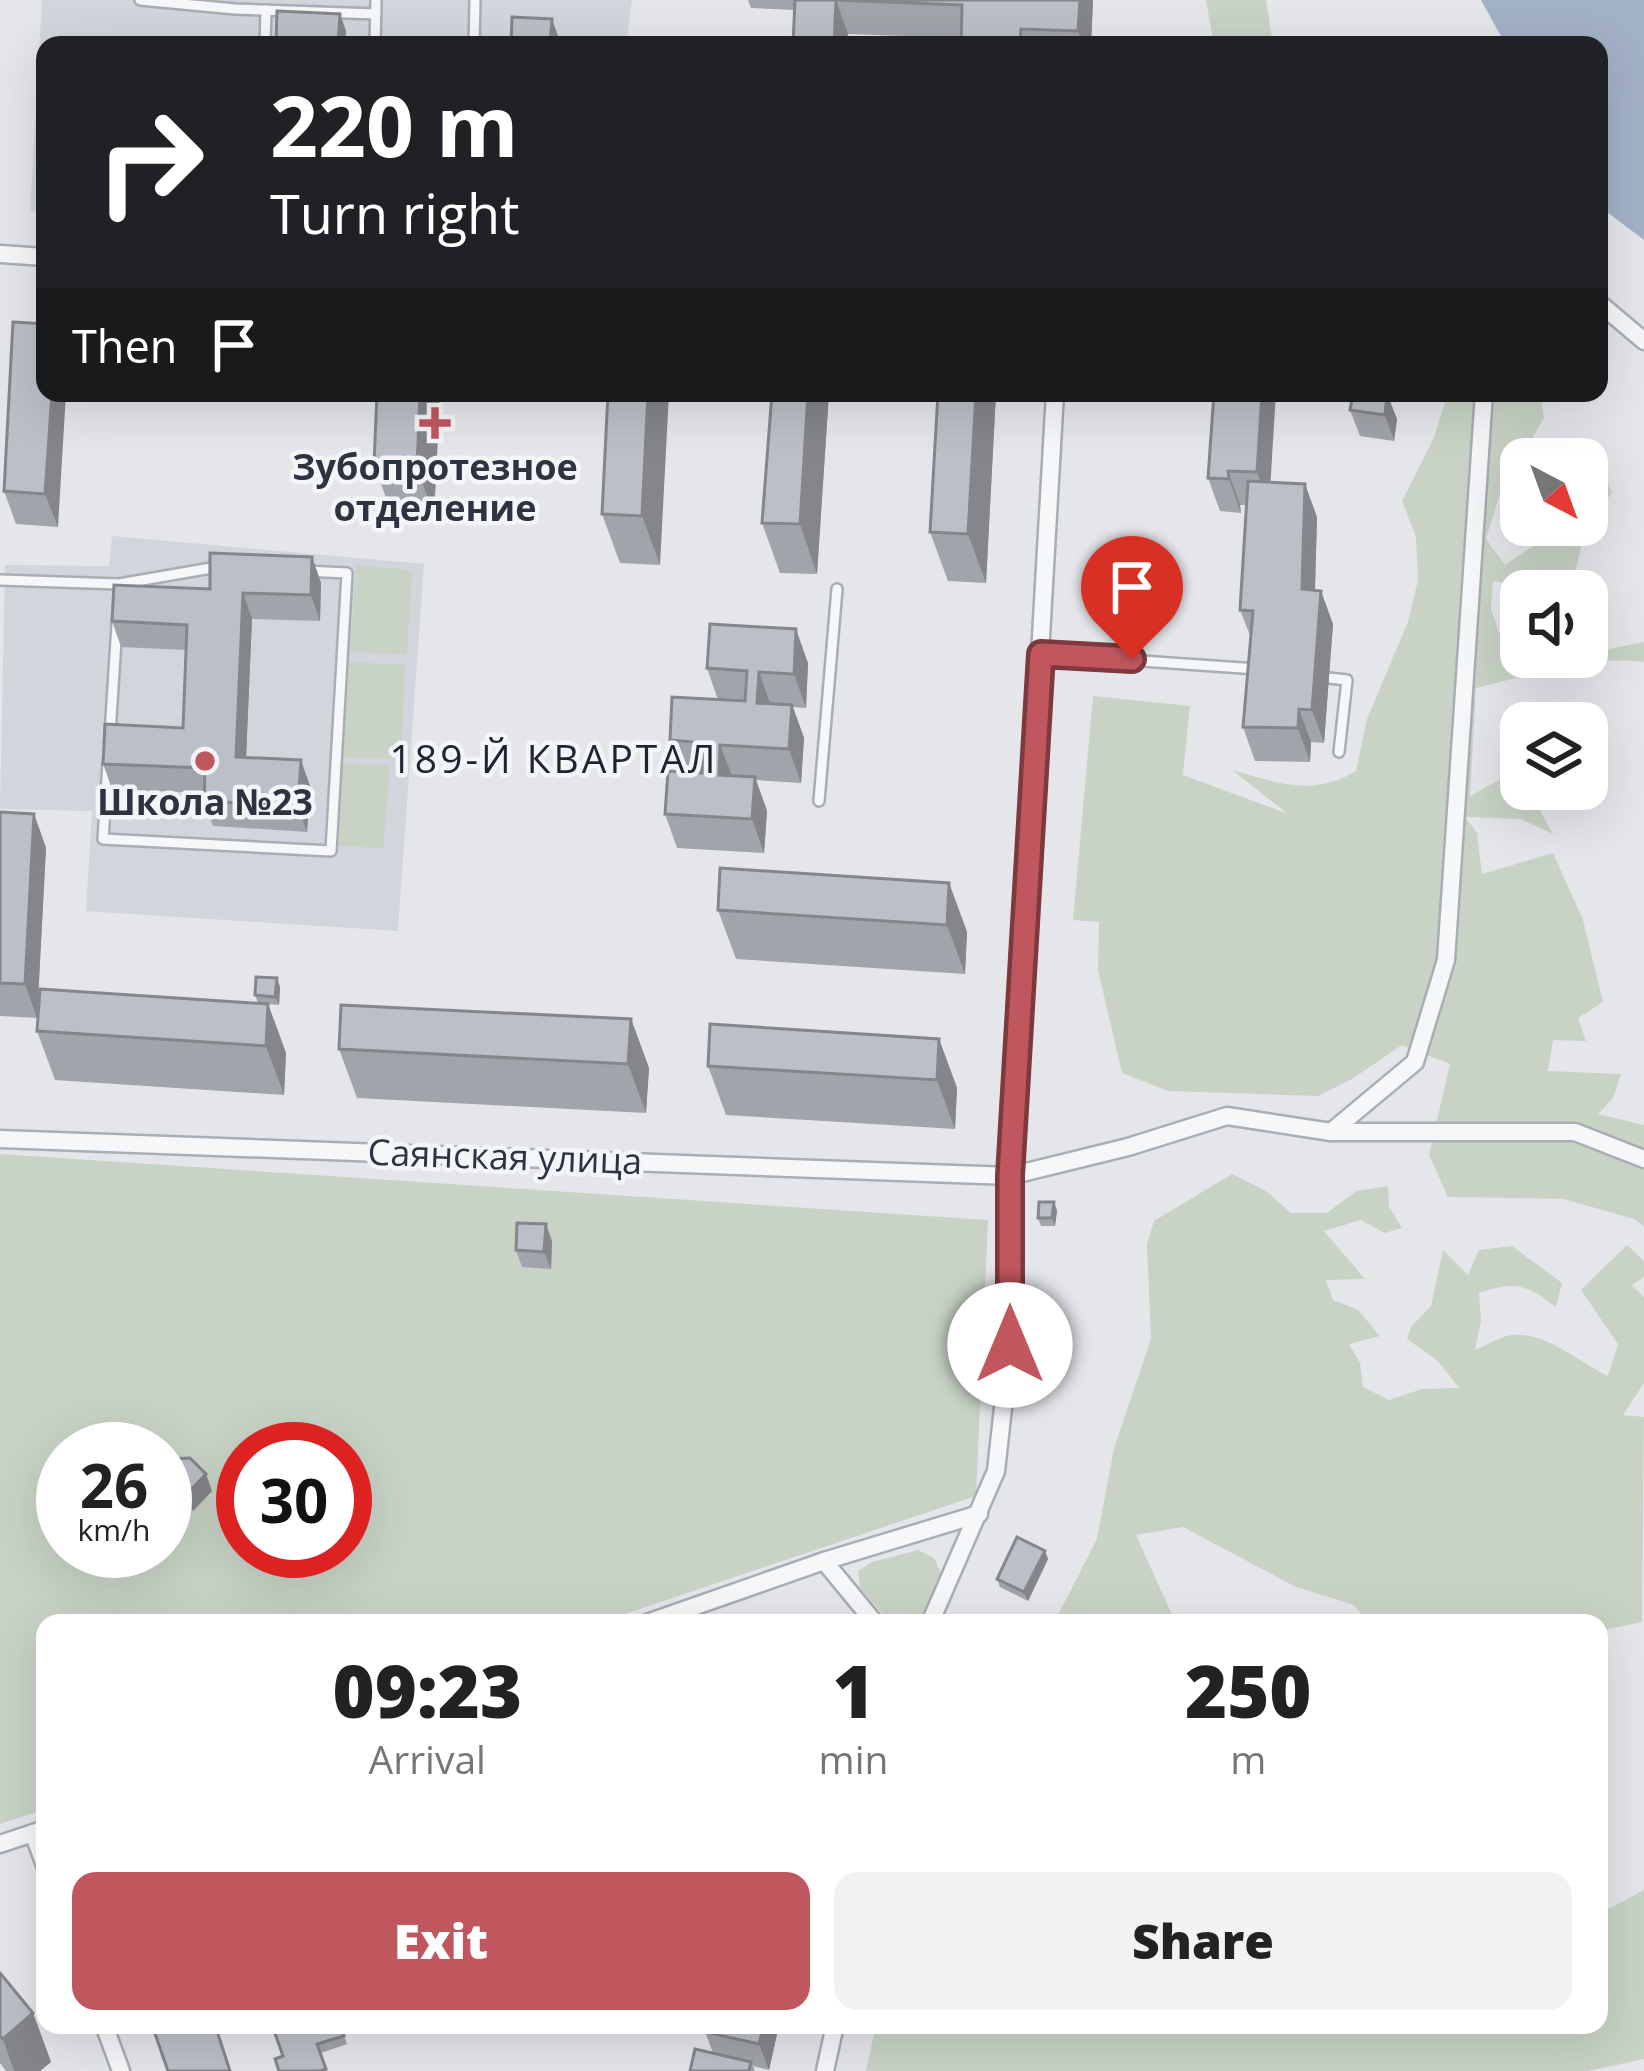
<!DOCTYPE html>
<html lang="en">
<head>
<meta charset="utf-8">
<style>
	:root { --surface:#fff; --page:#f2f2f2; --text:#222; --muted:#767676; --accent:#c1575e }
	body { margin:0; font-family:"Open Sans",sans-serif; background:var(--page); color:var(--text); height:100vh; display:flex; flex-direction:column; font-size:45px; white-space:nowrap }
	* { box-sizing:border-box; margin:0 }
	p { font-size:39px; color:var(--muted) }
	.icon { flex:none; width:66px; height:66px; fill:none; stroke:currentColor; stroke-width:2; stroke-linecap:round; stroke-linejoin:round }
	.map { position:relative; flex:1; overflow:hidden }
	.drawer { position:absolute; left:36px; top:1614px; width:1572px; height:420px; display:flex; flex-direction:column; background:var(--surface); border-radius:24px; box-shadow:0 12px 48px #0002 }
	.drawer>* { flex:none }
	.guide { position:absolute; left:36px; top:36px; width:1572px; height:366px; border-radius:24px; box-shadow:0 12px 48px #0002; background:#202124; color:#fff; overflow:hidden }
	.needle { width:78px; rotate:139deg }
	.controls { position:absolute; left:1500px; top:438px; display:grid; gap:24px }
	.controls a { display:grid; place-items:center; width:108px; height:108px; border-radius:24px; background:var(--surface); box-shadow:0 12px 48px #0002; font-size:60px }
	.speed { position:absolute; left:36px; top:1422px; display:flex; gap:24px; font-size:60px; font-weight:700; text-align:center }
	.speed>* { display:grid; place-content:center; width:156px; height:156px; border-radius:50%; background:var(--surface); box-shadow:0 12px 48px #0002; line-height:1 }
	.speed small { font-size:30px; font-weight:400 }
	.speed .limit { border:18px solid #d22; background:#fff; color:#111 }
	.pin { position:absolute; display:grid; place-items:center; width:102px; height:102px; color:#fff; margin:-123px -51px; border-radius:50% 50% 50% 0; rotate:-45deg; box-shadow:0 0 12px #0007 }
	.pin .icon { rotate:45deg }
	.me { position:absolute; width:132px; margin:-66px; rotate:0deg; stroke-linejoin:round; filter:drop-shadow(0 0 9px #0008) }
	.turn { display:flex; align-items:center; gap:42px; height:252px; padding:0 36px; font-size:54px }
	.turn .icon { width:156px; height:156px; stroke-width:2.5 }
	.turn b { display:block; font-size:84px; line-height:102px }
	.then { display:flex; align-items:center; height:114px; padding:0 36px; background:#0003; gap:24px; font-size:45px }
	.eta { display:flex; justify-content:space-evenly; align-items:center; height:204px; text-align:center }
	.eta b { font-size:72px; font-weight:800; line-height:84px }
	.button { display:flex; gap:24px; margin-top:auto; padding:24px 36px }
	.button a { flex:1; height:138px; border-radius:24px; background:var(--accent); color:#fff; font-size:48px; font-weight:800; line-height:138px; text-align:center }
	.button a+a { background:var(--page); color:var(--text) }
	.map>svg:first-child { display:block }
</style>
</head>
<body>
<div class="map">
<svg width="1644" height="2071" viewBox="0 0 1644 2071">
	<rect width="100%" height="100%" fill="#e4e6ea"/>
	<!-- built -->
	<g fill="#d2d5dc">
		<polygon points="42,0 632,0 626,45 45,45 45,213 30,212"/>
		<polygon points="112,536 424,564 398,931 86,911 92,811 0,809 5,565 109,566"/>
	</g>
	<!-- green -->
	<g fill="#c8d3c6" fill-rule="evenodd">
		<polygon points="1206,0 1266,0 1273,45 1214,45"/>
		<path d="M 1448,393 L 1541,393 L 1544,418 L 1499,497 L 1486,539 L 1505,565 L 1538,543 L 1542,525 L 1586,525 L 1575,573 L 1555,591 L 1493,581 L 1491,609 L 1499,633 L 1521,638 L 1521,657 L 1587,657 L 1587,649 L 1599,651 L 1644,642 L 1644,662 C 1588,655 1530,675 1476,688 L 1470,796 L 1521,768 L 1521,789 L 1528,789 L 1553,834 L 1521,819 L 1465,817 L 1477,833 L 1482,874 L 1553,853 L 1583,920 L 1603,1002 L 1578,1018 L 1586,1041 L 1553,1040 L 1548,1071 L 1621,1074 L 1613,1098 L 1598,1114 L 1644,1125 L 1644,1226 L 1634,1219 L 1564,1199 L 1448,1197 L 1429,1155 L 1450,1064 L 1402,1045 L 1352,1079 L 1318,1096 L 1168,1091 L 1122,1073 L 1098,970 L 1099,922 L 1073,920 L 1093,696 L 1190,706 L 1183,775 L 1288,814 L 1232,770 C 1277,783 1313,797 1356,771 L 1367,719 L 1408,622 L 1418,580 L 1416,537 L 1402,501 L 1433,440 Z"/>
		<polygon points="1592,444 1612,493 1587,523 1587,459 1579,459"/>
		<polygon points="356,565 412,570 407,655 350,652"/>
		<polygon points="347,662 405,665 401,759 343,757"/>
		<polygon points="343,764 390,765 383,848 339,846"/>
		<path d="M 0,1154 L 988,1220 L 976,1496 L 598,1623 L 45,1623 L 45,1809 L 0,1824 ZM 63,1449 L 165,1449 L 165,1551 L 63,1551 ZM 243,1449 L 345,1449 L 345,1551 L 243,1551 Z"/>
		<path d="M 1232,1174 L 1266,1191 L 1291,1213 L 1327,1213 L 1356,1191 L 1388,1186 L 1389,1207 L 1402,1228 L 1385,1233 L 1361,1220 L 1324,1231 L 1365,1279 L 1326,1280 L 1333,1300 L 1358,1310 L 1380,1336 L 1349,1344 L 1360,1363 L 1363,1387 L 1389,1400 L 1422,1389 L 1459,1388 L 1438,1361 L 1407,1339 L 1411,1327 L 1431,1306 L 1443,1250 L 1468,1275 L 1479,1250 L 1512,1246 L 1562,1283 L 1556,1307 C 1526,1284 1515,1281 1479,1293 L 1481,1321 L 1475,1350 C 1485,1346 1499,1337 1511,1335 C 1546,1331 1578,1362 1608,1376 L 1618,1344 L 1581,1290 L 1627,1245 L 1644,1261 L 1644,1277 L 1632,1285 L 1644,1297 L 1644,1383 L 1623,1415 L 1644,1417 L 1642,1622 L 1599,1631 L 1599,1623 L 1368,1623 L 1354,1605 L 1296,1587 L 1183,1527 L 1136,1535 L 1173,1617 L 1167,1623 L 1054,1623 L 1097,1539 L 1114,1448 L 1151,1339 L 1147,1244 L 1154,1221 Z"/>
		<polygon points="918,1550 934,1558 941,1573 920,1623 891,1623 860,1588 858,1571 872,1562"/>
		<polygon points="1644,1890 1644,2059 1588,2071 866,2071 876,2025 1599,2025 1599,1914"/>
	</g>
	<!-- water -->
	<polygon fill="#a3b1c6" points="1481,0 1644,0 1644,240 1599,206 1599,45 1506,45"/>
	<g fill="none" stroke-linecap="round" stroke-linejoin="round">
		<defs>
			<g id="service">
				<polyline points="140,0 235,9 376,14"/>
				<polyline points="265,45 266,10"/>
				<polyline points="375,45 376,0"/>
				<polyline points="474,45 475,0"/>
				<polyline points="0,580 119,584 217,567"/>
				<polyline points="1041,654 1257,669"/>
				<polyline points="1329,678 1347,680 1339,752"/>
				<polyline points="110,734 117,625"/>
				<polyline points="108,763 103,839 331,851 347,573 305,571"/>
				<polyline points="819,801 837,589"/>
			</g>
			<g id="minor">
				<polyline points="0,254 45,257"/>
				<polyline points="1599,303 1644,341"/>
				<polyline points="1331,1132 1575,1132 1644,1159"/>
				<polyline points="0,1139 1010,1176 1128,1147 1227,1116 1331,1132 1415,1062 1446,960 1484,393"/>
				<polyline points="824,1561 875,1623"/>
				<polyline points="647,1623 824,1561 979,1514"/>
				<polyline points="930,1623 996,1471 1010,1345 1010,1176 1055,393"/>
				<polyline points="33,1833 45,1865"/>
				<polyline points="0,1844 45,1829"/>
				<polyline points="104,2025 121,2071"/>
				<polyline points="825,2071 835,2025"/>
			</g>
		</defs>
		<!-- service casing -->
		<use href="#service" stroke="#a9adb4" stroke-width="14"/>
		<!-- minor casing -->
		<use href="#minor" stroke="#a9adb4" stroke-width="21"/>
		<!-- service -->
		<use href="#service" stroke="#f6f7f9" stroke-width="9"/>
		<!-- minor -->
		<use href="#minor" stroke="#f6f7f9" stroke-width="16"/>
	</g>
	<!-- wall -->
	<g fill="#a2a4ab">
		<polygon points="748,0 1093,0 1091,45 961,45 961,38 848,34 794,10 751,8"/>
		<polygon points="45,324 58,527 16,524 4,491"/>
		<polygon points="377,393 440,393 434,516 392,514 374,465"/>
		<polygon points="608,393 660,565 620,563 602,514"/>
		<polygon points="772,393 829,393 817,574 780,573 762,523"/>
		<polygon points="938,393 996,393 986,583 948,581 930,532"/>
		<polygon points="1214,393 1270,482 1317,517 1315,590 1333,624 1324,743 1311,742 1310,762 1255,761 1243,727 1251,638 1240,610 1246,505 1240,505 1241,513 1220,511 1208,478"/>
		<polygon points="1387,394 1397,419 1394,441 1360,436 1350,410"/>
		<polygon points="312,557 321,583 320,621 252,619 246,757 310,786 307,832 213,826 204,801 204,793 112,789 103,764 183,728 186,650 121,647 112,621"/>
		<polygon points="808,663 806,708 793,707 804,738 801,783 756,780 767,811 764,853 677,848 665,814 681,772 670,740 718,700 707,668"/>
		<polygon points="0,812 34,814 46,848 37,1018 0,1016"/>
		<polygon points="949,883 967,932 965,974 736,959 718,910"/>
		<polygon points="277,978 280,987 279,1005 268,1004 286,1053 284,1095 55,1080 37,1031 258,1003 255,995"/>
		<polygon points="631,1019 649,1068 646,1113 357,1098 339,1049"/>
		<polygon points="939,1039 957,1088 955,1129 726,1115 708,1066"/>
		<polygon points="1054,1202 1057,1211 1055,1226 1041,1226 1038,1218"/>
		<polygon points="552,1241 551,1269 522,1267 516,1250"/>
		<polygon points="165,1459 212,1491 193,1511 181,1499 165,1501"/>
		<polygon points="1045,1551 1048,1559 1028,1601 1000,1587 997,1579"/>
		<polygon points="0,1973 33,2013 51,2062 40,2071 6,2071 0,2063"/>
		<polygon points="340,2025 347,2044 321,2053 327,2071 279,2071 283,2056"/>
		<polygon points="779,2025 769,2070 753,2066 755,2071 690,2071 713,2053 705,2032"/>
	</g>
	<!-- shaded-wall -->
	<g fill="#84868b">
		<polygon points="836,0 848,34 847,45 834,45"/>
		<polygon points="1080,0 1093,0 1091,45 1083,45 1078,31"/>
		<polygon points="340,14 346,31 345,45 338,45"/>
		<polygon points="552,19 558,36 557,45 550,45"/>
		<polygon points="52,393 66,393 58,527 45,494"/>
		<polygon points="420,393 440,393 434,516 417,467"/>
		<polygon points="648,393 669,393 660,565 642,516"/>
		<polygon points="808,393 829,393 817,574 800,524"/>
		<polygon points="976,393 996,393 986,583 968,534"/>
		<polygon points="1262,393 1276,393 1269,506 1257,472"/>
		<polygon points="1387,394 1397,419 1394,441 1385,415"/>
		<polygon points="1228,471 1240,505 1241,513 1229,479"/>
		<polygon points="1305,484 1317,517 1314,623 1302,589"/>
		<polygon points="312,557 321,583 320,621 311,595"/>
		<polygon points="1321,591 1333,624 1324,743 1312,710"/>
		<polygon points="243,593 252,619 245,782 236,757"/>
		<polygon points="796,629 808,663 806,708 794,674"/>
		<polygon points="759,672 771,706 757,703"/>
		<polygon points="792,705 804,738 801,783 789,749"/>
		<polygon points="1299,709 1311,742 1310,762 1298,728"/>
		<polygon points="720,745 733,778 719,775"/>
		<polygon points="301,760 310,786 307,832 298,806"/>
		<polygon points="755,777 767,811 764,853 752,819"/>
		<polygon points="34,814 46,848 37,1018 25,984"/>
		<polygon points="949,883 967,932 965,974 947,925"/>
		<polygon points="277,978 280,987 279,1005 275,997"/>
		<polygon points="268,1004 286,1053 284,1095 266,1046"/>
		<polygon points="631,1019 649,1068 646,1113 628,1064"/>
		<polygon points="939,1039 957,1088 955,1129 937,1080"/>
		<polygon points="1054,1202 1057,1211 1055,1226 1052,1218"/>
		<polygon points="546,1224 552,1241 551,1269 544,1252"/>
		<polygon points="206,1474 212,1491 193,1511 187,1494"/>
		<polygon points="1045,1551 1048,1559 1028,1601 1024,1592"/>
		<polygon points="33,2013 51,2062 40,2071 14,2071 3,2039"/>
		<polygon points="764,2025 779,2025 769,2070 759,2044"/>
	</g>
	<!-- building -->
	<g fill="#bcbfc7" stroke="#84868b" stroke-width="3">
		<polygon points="795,0 1080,0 1078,31 1021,29 1020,45 961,45 962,5 836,0 834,45 793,45"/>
		<polygon points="277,11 340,14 338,45 276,45"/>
		<polygon points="512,17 552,19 550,45 511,45"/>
		<polygon points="13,322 45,324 45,393 52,393 45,494 4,491"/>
		<polygon points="377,393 420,393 417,467 374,465"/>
		<polygon points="608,393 648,393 642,516 602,514"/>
		<polygon points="772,393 808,393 800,524 762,523"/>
		<polygon points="938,393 976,393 968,534 930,532"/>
		<polygon points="1214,393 1262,393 1257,472 1228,471 1229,479 1208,478"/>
		<polygon points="1353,393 1387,394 1385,415 1350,410"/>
		<polygon points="1248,481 1305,484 1302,589 1321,591 1312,710 1299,709 1298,728 1243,727 1253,611 1240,610"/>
		<polygon points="210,553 312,557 311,595 243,593 236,757 301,760 298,806 204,801 205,768 103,764 105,724 183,728 187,625 112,621 114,585 210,589"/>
		<polygon points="710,624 796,629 794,674 759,672 757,703 792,705 789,749 720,745 719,775 755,777 752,819 665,814 668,771 702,773 704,743 670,740 672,697 745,701 747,671 707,668"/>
		<polygon points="0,812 34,814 25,984 0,983"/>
		<polygon points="720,868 949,883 947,925 718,910"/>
		<polygon points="256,977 277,978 275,997 255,995"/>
		<polygon points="40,989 268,1004 266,1046 37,1031"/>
		<polygon points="341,1005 631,1019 628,1064 339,1049"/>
		<polygon points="710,1024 939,1039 937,1080 708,1066"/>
		<polygon points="1039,1202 1054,1202 1052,1218 1038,1218"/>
		<polygon points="517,1223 546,1224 544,1252 516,1250"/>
		<polygon points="190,1458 206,1474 187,1494 175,1482 165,1483 165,1459"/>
		<polygon points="1017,1537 1045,1551 1024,1592 997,1579"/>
		<polygon points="0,1973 33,2013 3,2039 0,2036"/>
		<polygon points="152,2025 215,2025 230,2071 168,2071"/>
		<polygon points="272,2025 340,2025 344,2036 317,2044 326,2069 319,2071 279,2071 275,2059 283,2056"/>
		<polygon points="707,2025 764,2025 759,2044 705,2032"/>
		<polygon points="695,2049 751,2062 749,2071 690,2071"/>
	</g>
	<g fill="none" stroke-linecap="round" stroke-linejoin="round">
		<defs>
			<polyline id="route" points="1010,1345 1010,1176 1041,654 1132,659"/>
		</defs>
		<!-- route casing -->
		<use href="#route" stroke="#7d393d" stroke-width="30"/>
		<!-- route -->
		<use href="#route" stroke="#c1575e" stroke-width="21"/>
	</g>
	<!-- markers -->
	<g fill="#c1575e" stroke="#f3f5f8" stroke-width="4.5">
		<path d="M429 405h12v12h12v12h-12v12h-12v-12h-12v-12h12z"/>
		<circle cx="205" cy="761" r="12"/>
	</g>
	<g text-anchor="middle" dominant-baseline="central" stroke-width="9" stroke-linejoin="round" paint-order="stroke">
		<!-- poi labels -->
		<g font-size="36" font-weight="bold" fill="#2d3341" stroke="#f3f5f8">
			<text x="435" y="466">Зубопротезное<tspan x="435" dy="41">отделение</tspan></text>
			<text x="205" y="801">Школа №23</text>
		</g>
		<!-- street labels -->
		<g font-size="36" fill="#2d3341" stroke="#f3f5f8">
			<text transform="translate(505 1156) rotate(2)">Саянская улица</text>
		</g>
		<!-- neighbourhood labels -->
		<g font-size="39" letter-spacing="3" fill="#1f2432" stroke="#f3f5f8">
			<text x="554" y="757">189-Й КВАРТАЛ</text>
		</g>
	</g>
</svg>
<div class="controls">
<a><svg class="needle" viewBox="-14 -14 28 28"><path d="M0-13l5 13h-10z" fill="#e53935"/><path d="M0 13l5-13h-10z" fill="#767676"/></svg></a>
<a><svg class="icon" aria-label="sound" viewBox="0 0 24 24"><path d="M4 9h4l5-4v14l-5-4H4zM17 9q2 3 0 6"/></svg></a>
<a><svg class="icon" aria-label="layers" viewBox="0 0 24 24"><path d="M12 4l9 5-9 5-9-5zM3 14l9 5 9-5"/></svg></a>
</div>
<div class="speed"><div>26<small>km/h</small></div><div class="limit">30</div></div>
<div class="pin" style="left:1132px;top:659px;background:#d93025"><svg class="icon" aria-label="arrive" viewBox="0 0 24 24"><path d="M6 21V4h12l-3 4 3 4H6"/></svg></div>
<svg class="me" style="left:1010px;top:1345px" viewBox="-20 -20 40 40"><circle r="19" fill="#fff"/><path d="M0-13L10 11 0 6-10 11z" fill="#c1575e"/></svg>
<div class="guide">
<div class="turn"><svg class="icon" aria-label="right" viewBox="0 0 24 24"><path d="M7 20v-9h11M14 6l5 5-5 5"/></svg><div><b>220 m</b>Turn right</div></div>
<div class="then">Then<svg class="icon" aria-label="arrive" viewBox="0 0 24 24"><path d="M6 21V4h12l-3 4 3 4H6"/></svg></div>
</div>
<section class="drawer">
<div class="eta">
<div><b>09:23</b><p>Arrival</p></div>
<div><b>1</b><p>min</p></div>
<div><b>250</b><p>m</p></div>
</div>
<div class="button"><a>Exit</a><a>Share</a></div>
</section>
</div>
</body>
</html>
